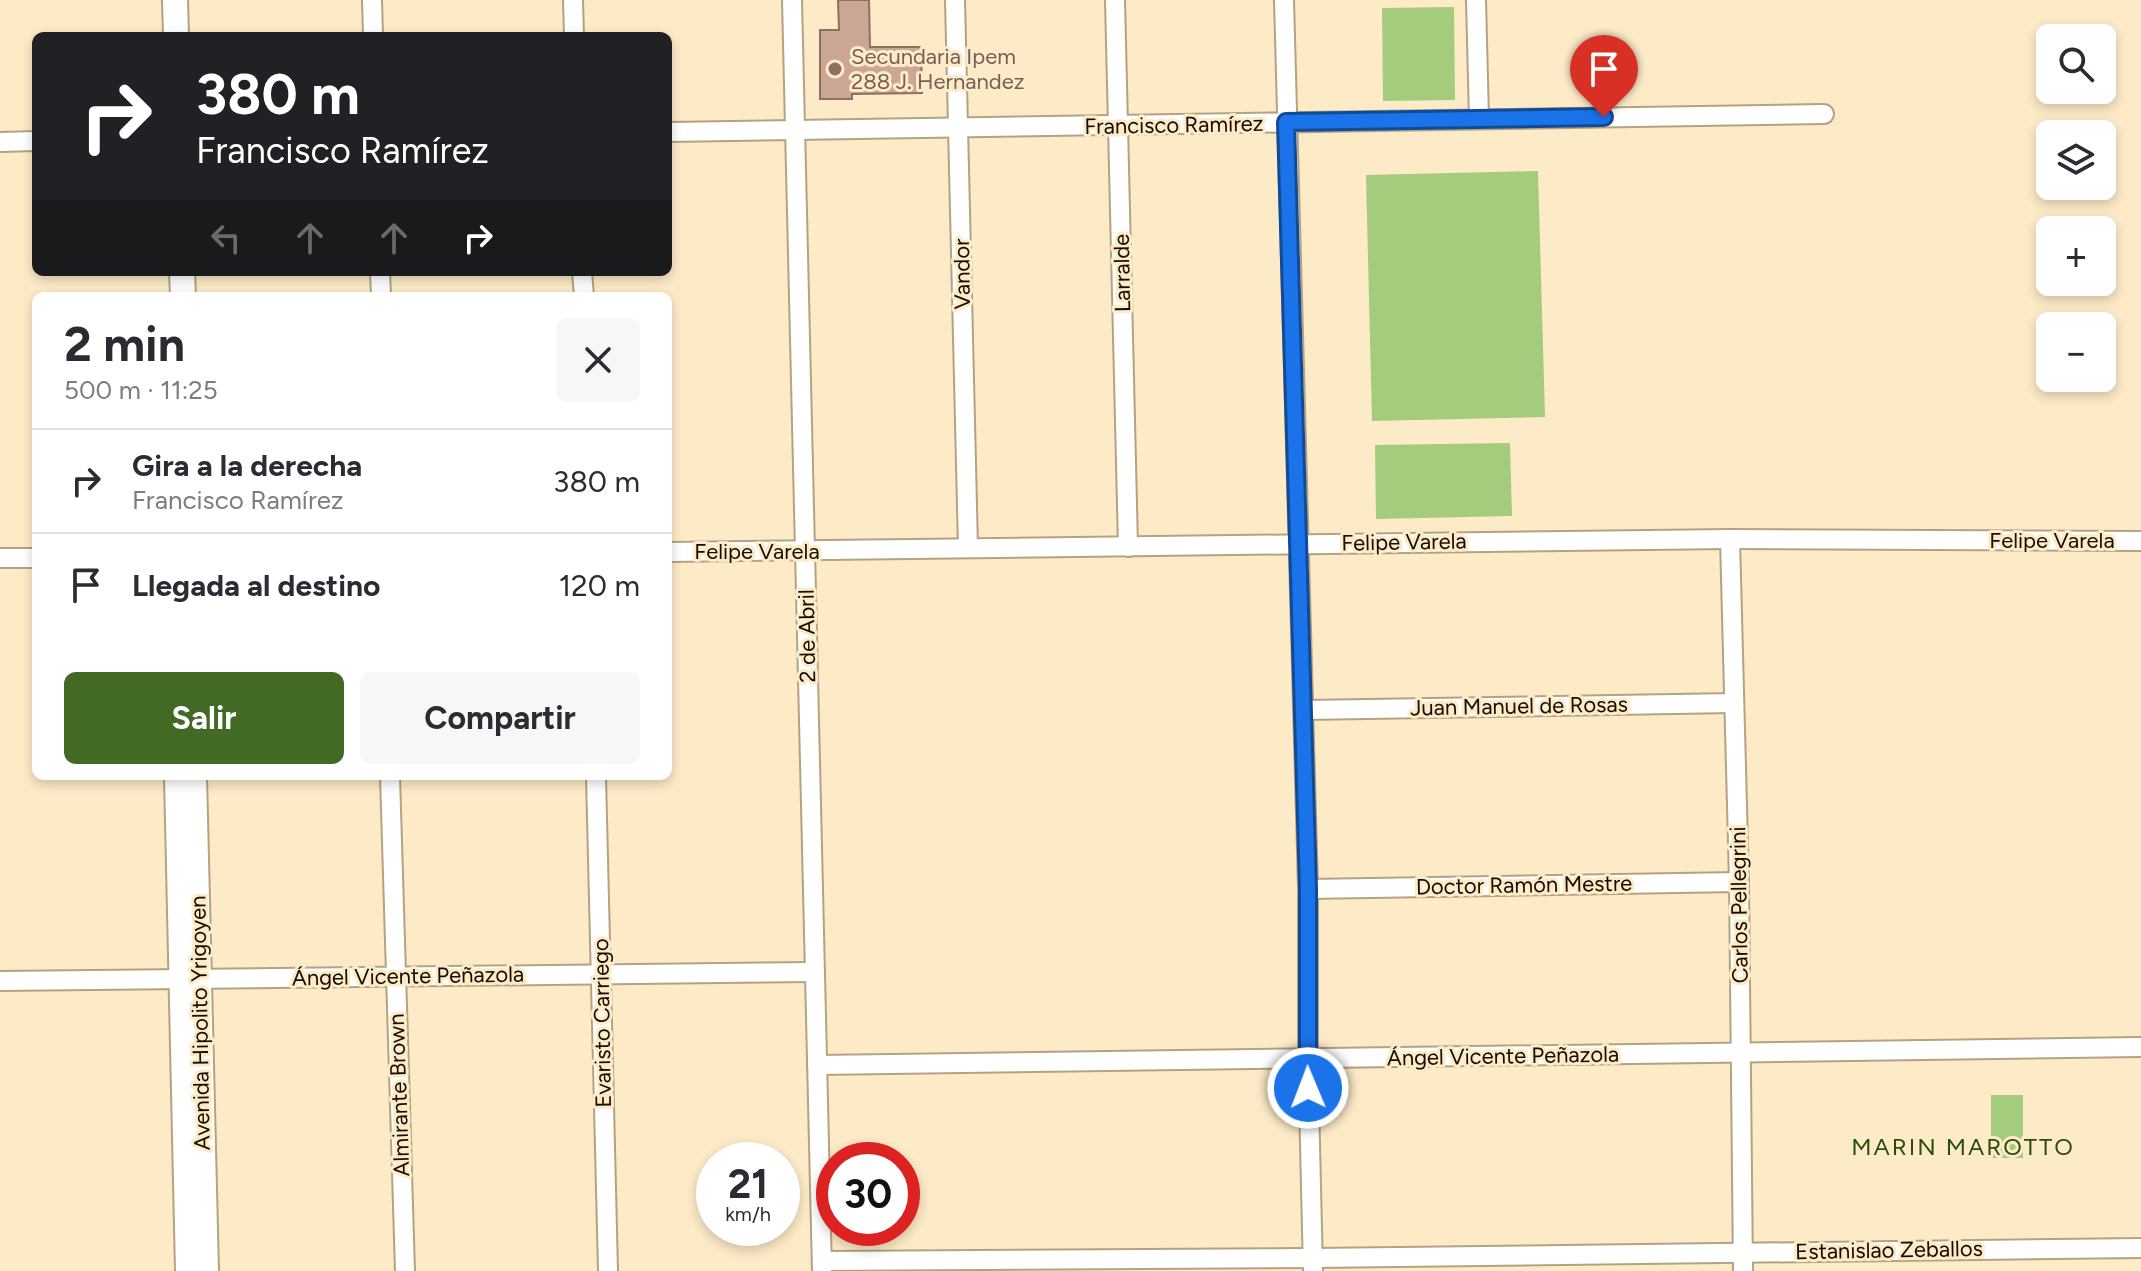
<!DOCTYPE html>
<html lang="es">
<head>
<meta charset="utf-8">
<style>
	:root { --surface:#fff; --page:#f7f7f7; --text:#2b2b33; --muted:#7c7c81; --line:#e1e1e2; --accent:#436a25 }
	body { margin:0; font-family:Figtree,sans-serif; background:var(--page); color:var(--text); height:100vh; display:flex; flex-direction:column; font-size:30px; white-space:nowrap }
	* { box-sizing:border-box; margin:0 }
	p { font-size:26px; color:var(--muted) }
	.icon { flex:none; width:44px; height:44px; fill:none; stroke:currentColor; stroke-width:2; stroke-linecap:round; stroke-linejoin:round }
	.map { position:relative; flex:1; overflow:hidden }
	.sheet { position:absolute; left:32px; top:292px; width:640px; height:488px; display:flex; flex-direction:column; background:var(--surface); border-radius:12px; box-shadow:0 4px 12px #0003 }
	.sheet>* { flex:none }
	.hud { position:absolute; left:32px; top:32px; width:640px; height:244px; border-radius:12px; box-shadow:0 4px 12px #0003; background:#202124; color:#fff; overflow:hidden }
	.fabs { position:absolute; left:2036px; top:24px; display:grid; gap:16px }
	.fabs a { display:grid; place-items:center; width:80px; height:80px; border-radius:12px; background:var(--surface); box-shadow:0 4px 12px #0003; font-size:40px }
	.speed { position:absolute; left:696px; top:1142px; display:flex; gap:16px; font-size:40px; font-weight:700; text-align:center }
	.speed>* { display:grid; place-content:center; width:104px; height:104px; border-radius:50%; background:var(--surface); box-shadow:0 4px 12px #0003; line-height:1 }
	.speed small { font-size:20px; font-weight:400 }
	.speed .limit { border:12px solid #d22; background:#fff; color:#111 }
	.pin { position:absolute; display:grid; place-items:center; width:68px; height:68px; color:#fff; margin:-82px -34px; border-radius:50% 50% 50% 0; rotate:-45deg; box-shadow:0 0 8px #0007 }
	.pin .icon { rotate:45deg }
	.me { position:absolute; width:88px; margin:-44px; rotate:359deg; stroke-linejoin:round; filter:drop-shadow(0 0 6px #0008) }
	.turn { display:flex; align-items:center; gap:28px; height:168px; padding:0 32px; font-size:36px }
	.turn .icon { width:104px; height:104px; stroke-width:2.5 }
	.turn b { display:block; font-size:56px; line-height:68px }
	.lanes { display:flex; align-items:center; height:76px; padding:0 32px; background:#0003; justify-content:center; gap:40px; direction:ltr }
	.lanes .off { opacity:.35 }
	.round { display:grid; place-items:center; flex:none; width:84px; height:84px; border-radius:12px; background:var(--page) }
	.headline { display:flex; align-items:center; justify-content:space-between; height:136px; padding:0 32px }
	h1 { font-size:48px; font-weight:700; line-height:60px }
	.action { display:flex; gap:16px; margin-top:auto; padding:16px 32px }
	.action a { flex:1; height:92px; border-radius:12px; background:var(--accent); color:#fff; font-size:32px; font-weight:700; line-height:92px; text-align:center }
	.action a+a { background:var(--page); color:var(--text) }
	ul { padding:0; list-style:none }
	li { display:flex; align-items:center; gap:24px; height:104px; padding:0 32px; border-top:2px solid var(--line) }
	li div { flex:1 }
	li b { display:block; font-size:30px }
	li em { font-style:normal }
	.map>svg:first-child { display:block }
</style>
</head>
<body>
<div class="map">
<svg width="2141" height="1271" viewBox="0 0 2141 1271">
	<rect width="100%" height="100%" fill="#fdeac7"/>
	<!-- green -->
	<g fill="#a4cc7c">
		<polygon points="1454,7 1455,100 1383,101 1382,8"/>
		<polygon points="1538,171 1545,417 1372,421 1366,175"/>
		<polygon points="1510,443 1512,516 1376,519 1375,445"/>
		<rect x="1991" y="1095" width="32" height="63"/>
	</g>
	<!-- building -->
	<polygon fill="#cba695" stroke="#916f5e" stroke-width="2" points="838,0 869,0 870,47 921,47 922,93 852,94 852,99 820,99 820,30 839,30"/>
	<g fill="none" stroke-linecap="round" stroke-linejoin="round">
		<defs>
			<g id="minor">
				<polyline points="372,0 373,36"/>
				<polyline points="573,0 574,36"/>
				<polyline points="792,0 822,1271"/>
				<polyline points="955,0 968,548"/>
				<polyline points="1115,0 1128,547"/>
				<polyline points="1284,0 1308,889 1308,1060 1313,1271"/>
				<polyline points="1476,0 1479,119"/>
				<polyline points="668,132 1824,114"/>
				<polyline points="0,142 36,141"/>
				<polyline points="380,272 381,296"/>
				<polyline points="582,272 584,296"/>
				<polyline points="1730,539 1739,882 1743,1271"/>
				<polyline points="668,552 1730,539 2141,541"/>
				<polyline points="0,558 36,558"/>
				<polyline points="1304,710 1734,703"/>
				<polyline points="390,776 405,1271"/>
				<polyline points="596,776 608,1271"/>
				<polyline points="1308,889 1739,882"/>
				<polyline points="0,981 815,972"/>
				<polyline points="817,1065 2141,1047"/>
				<polyline points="822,1261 1313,1258 2141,1248"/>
			</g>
			<g id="secondary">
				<polyline points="175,0 176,36"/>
				<polyline points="182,272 183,296"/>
				<polyline points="177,776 188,1271"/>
				<polyline points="194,776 206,1271"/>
			</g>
		</defs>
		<!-- minor casing -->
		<use href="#minor" stroke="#b4a281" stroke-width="22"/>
		<!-- secondary casing -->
		<use href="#secondary" stroke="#b4a281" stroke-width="28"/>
		<!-- minor -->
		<use href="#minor" stroke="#fff" stroke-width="18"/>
		<!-- secondary -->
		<use href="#secondary" stroke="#fff" stroke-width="24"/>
	</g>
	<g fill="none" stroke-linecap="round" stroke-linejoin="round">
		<defs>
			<polyline id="route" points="1308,1088 1308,889 1286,122 1604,117"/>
		</defs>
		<!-- route casing -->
		<use href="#route" stroke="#114b97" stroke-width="20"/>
		<!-- route -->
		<use href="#route" stroke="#1a73e8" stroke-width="14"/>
	</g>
	<!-- markers -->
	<circle fill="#8d6e63" stroke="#fdeac7" stroke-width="3" cx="835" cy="69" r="8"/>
	<g text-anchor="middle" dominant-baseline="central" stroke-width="6" stroke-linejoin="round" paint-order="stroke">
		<!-- education labels -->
		<g font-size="22" fill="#785e54" stroke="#fdeac7" text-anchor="start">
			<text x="851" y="56">Secundaria Ipem<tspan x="851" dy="25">288 J. Hernandez</tspan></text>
		</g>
		<!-- street labels -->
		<g font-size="22" fill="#140e03" stroke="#fdeac7">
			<text transform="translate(1174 125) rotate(-1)">Francisco Ramírez</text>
			<text transform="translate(1122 273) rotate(-91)">Larralde</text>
			<text transform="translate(962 274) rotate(-91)">Vandor</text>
			<text x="2052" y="540">Felipe Varela</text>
			<text transform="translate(1404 542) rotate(-1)">Felipe Varela</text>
			<text x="757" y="551">Felipe Varela</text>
			<text transform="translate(807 636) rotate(-91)">2 de Abril</text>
			<text transform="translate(1519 706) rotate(-1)">Juan Manuel de Rosas</text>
			<text transform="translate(1524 885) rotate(-1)">Doctor Ramón Mestre</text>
			<text transform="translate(1739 905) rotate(-91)">Carlos Pellegrini</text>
			<text transform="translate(408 976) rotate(-1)">Ángel Vicente Peñazola</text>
			<text transform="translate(200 1023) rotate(-91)">Avenida Hipolito Yrigoyen</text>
			<text transform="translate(602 1023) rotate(-91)">Evaristo Carriego</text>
			<text transform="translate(1503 1056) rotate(-1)">Ángel Vicente Peñazola</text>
			<text transform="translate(399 1095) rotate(-92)">Almirante Brown</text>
			<text transform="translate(1889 1250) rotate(-1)">Estanislao Zeballos</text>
		</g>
		<!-- neighbourhood labels -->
		<g font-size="24" letter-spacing="2" fill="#2a4d0c" stroke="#fdeac7">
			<text x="1963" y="1146">MARIN MAROTTO</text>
		</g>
	</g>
</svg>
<div class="fabs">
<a><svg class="icon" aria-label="search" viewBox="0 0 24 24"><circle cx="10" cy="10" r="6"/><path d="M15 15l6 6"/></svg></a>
<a><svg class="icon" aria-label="layers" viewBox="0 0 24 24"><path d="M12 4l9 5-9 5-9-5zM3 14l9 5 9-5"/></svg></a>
<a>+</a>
<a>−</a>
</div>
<div class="speed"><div>21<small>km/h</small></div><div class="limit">30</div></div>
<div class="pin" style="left:1604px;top:117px;background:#d93025"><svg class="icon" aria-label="arrive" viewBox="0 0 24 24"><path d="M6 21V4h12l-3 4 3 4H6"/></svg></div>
<svg class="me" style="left:1308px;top:1088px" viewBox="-20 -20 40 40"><circle r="17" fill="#1a73e8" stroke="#fff" stroke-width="3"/><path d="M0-11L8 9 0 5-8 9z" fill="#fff"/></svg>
<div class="hud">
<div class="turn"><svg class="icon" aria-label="right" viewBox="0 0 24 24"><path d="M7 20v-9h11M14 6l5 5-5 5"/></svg><div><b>380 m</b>Francisco Ramírez</div></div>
<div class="lanes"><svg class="icon off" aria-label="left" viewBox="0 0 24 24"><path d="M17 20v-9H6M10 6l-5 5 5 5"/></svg><svg class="icon off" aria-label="ahead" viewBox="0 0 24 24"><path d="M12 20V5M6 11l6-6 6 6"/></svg><svg class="icon off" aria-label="ahead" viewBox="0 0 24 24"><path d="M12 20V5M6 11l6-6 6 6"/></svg><svg class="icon" aria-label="right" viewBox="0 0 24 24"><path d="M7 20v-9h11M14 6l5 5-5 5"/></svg></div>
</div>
<section class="sheet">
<div class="headline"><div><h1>2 min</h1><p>500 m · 11:25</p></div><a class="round"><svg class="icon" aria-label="close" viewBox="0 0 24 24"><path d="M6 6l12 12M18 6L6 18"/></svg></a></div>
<ul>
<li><svg class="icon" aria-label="right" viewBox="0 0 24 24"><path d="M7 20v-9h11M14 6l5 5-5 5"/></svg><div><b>Gira a la derecha</b><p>Francisco Ramírez</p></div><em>380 m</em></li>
<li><svg class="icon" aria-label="arrive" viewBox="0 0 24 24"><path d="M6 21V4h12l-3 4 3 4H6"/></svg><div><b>Llegada al destino</b></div><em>120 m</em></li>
</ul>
<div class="action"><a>Salir</a><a>Compartir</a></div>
</section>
</div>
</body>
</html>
